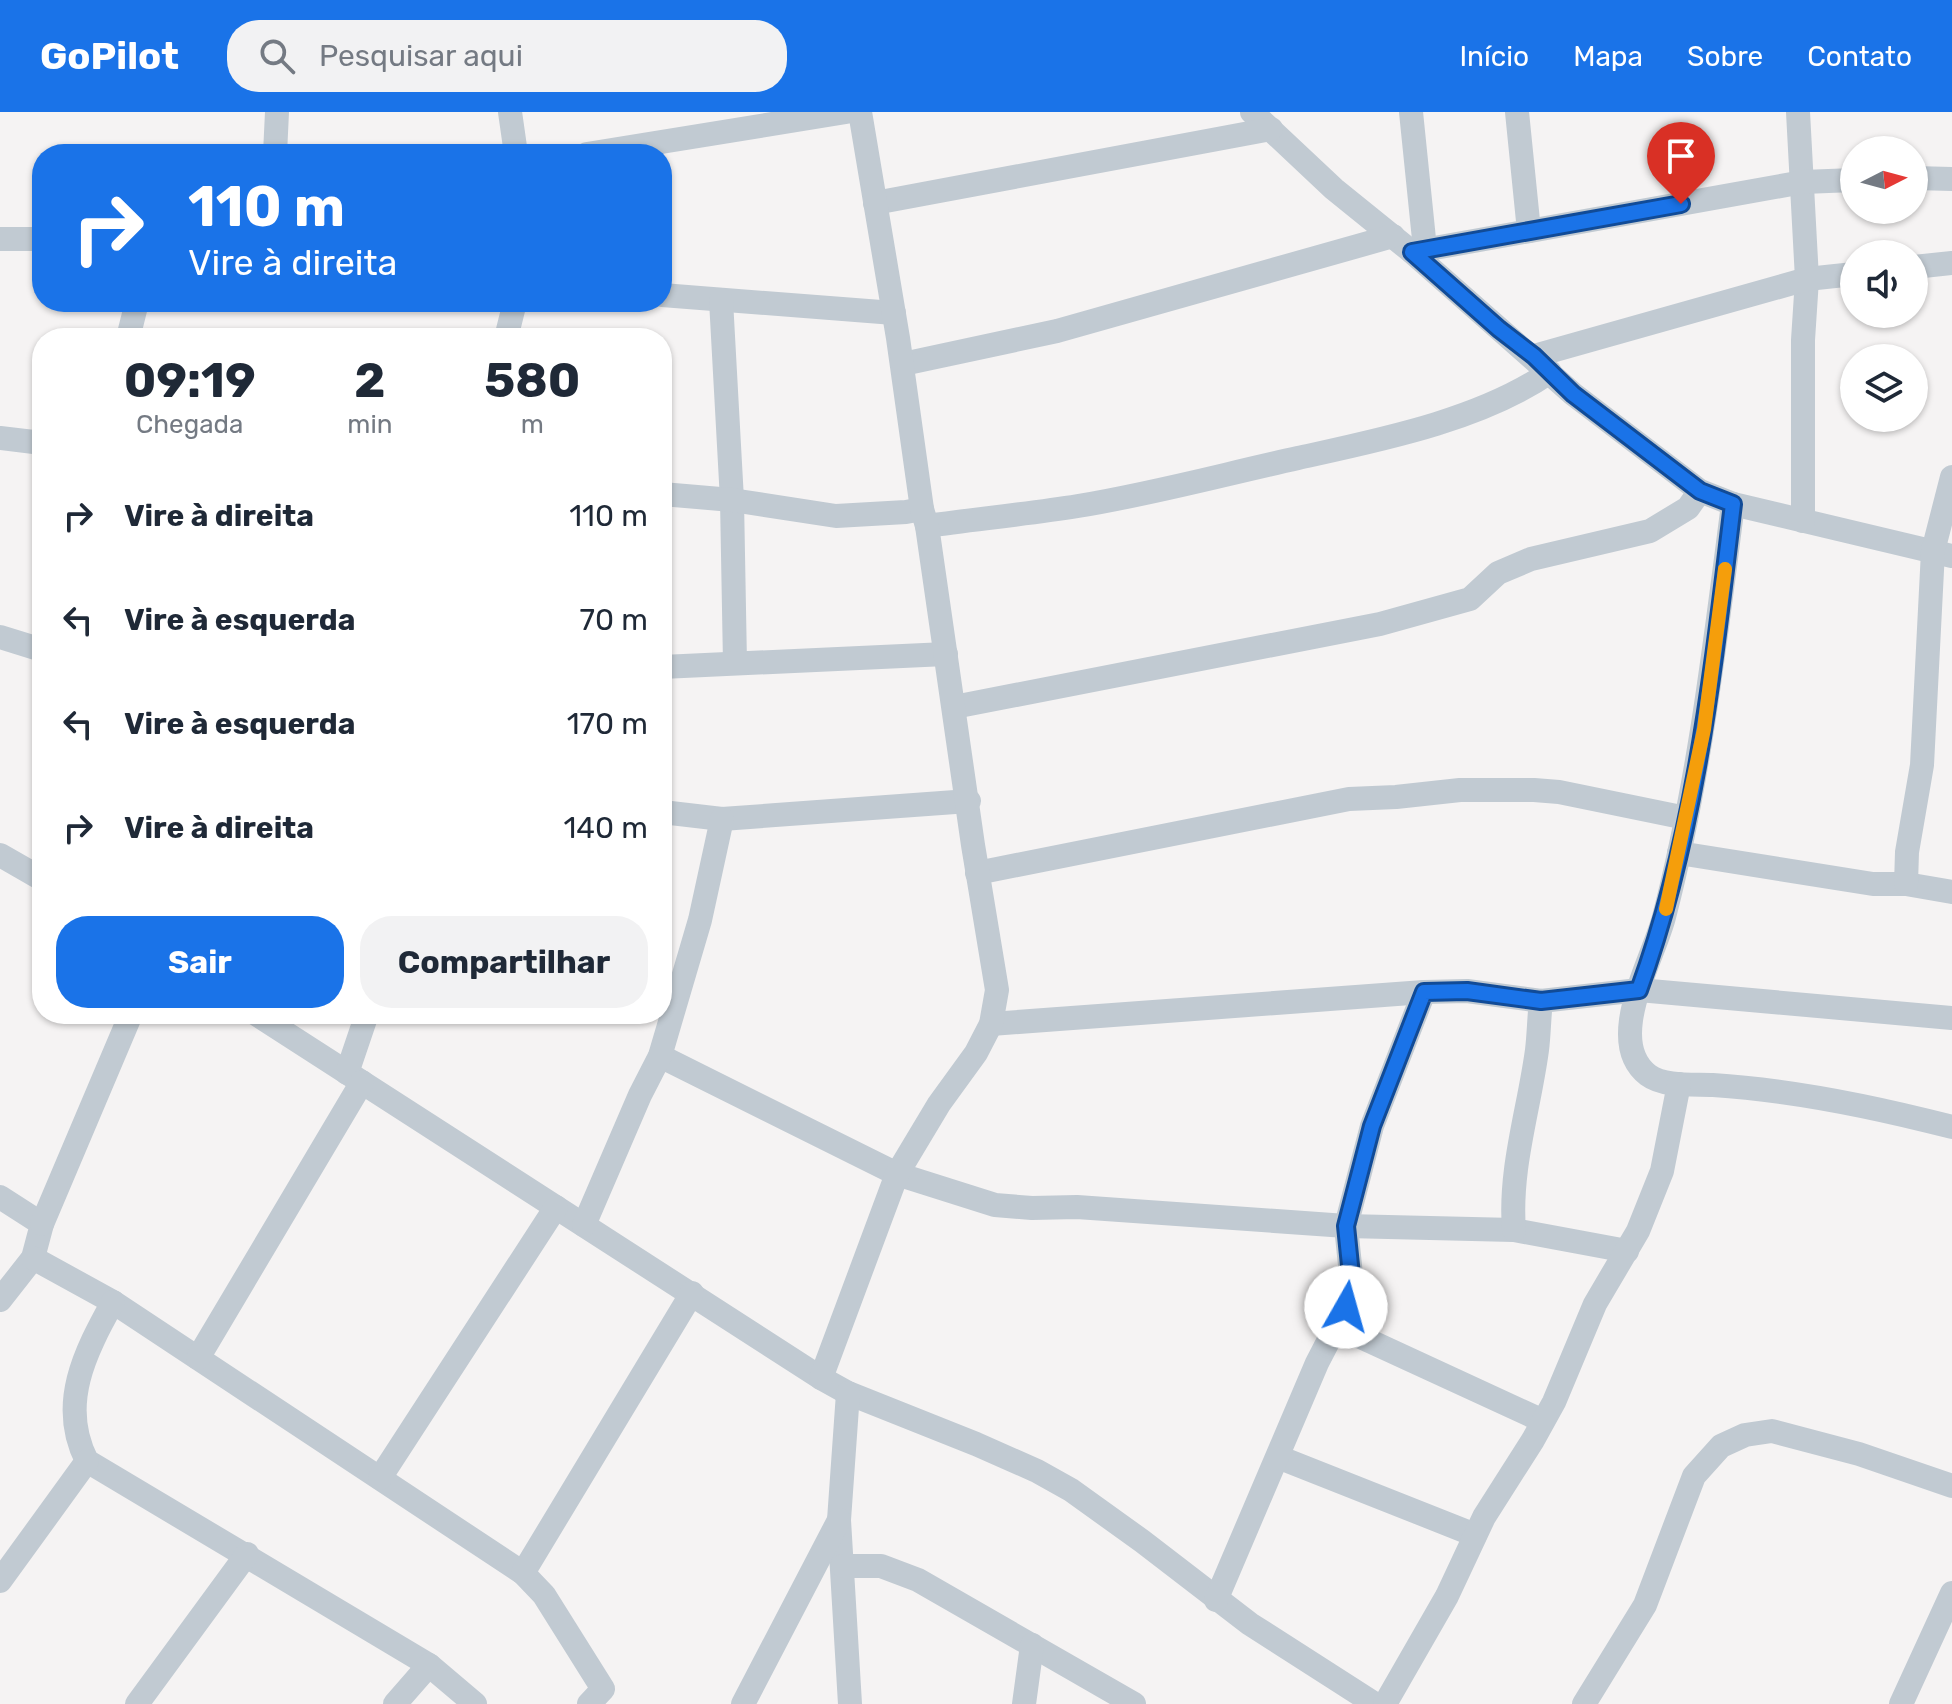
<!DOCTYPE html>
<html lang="pt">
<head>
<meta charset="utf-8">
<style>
	:root { --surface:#fff; --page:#f2f2f3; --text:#1f2937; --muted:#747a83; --accent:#1a73e8 }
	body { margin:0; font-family:Rubik,sans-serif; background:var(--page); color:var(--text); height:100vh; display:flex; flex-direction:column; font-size:30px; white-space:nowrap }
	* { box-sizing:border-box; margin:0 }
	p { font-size:26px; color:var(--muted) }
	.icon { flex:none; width:44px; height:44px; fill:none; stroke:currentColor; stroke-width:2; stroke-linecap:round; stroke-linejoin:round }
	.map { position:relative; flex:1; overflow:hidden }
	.details { position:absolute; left:32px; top:216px; width:640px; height:696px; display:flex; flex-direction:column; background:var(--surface); border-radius:32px; box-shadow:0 2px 6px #0004 }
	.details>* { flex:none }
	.banner { position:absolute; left:32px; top:32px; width:640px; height:168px; border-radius:32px; box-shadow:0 2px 6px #0004; background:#1a73e8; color:#fff; overflow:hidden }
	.needle { width:52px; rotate:84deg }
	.fabs { position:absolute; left:1840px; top:24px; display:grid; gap:16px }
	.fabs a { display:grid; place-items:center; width:88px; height:88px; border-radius:50%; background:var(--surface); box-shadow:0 2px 6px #0004; font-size:40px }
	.pin { position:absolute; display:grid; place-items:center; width:68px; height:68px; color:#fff; margin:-82px -34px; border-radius:50% 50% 50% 0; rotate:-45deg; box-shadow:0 0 8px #0007 }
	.pin .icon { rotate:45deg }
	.me { position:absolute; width:88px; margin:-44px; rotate:7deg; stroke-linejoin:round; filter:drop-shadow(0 0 6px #0008) }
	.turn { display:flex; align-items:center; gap:28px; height:168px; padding:0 24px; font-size:36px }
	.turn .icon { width:104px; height:104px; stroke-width:2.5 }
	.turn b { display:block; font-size:56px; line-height:68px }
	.eta { display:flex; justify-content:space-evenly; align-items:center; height:136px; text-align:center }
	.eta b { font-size:48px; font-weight:700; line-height:56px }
	.primary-button { display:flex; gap:16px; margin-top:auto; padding:16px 24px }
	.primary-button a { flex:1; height:92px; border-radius:32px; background:var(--accent); color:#fff; font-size:32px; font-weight:700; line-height:92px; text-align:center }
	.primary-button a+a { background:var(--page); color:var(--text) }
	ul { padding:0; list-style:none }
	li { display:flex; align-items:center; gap:24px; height:104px; padding:0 24px }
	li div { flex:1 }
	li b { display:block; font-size:30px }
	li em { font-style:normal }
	header { display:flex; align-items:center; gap:48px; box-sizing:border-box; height:112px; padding:0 40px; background:var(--accent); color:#fff }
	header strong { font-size:38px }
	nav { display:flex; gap:44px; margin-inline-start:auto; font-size:28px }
	.search { width:560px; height:72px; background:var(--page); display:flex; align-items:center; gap:20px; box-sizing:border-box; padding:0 28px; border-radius:32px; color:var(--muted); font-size:30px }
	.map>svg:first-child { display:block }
</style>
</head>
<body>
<header>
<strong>GoPilot</strong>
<div class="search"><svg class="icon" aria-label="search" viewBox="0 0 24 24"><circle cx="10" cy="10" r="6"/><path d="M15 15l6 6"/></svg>Pesquisar aqui</div>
<nav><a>Início</a><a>Mapa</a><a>Sobre</a><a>Contato</a></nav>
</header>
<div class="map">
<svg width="1952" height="1592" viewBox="0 0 1952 1592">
	<rect width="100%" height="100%" fill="#f5f3f3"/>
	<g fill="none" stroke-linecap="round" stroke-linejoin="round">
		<!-- street -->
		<g stroke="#c1cad2" stroke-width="24">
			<polyline points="510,0 516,42"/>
			<polyline points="1252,0 1334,77 1412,140 1573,282 1700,379 1733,392 1952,444"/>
			<polyline points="1411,0 1425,137"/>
			<polyline points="1517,0 1529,119"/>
			<polyline points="1798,0 1807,167 1803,228 1803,409"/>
			<polyline points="275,42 277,0"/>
			<polyline points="587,42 846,0"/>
			<polyline points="1914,66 1952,67"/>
			<polyline points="875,91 1271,17"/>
			<polyline points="0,127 42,127"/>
			<polyline points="1412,140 1803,70 1854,68"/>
			<polyline points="1914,155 1952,151"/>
			<polyline points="662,183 894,201"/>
			<polyline points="721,188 732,388 735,551"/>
			<polyline points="128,226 137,190"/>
			<polyline points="506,226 515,190"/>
			<polyline points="1534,244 1807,167 1854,162"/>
			<polyline points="903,252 1057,219 1393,124"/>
			<polyline points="0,326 42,331"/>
			<polyline points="662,382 732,388 836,404 906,400 922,397"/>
			<path d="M 1733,392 C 1715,531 1699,670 1664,805 C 1653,848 1604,929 1648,963 C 1664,975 1694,972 1713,973 C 1793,978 1875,995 1952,1015"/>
			<path d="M 927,414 C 977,407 1028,402 1078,394 C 1152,382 1225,362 1298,346 C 1380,328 1481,308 1550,260"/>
			<polyline points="0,525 42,538"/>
			<polyline points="662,555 946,542"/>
			<polyline points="954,595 1380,512 1470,487 1498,461 1531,447 1650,419 1688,396 1700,379"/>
			<polyline points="662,700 722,707 969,689"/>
			<polyline points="1679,741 1873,772 1906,772 1952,780"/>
			<polyline points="0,743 42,767"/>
			<polyline points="977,761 1349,687 1396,685 1460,678 1534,678 1559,680 1686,706"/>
			<polyline points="1906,772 1907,740 1922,653 1933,439 1952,365"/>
			<polyline points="256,902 821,1266 848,1281 976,1332 1037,1359 1071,1378 1142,1429 1250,1512 1375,1592"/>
			<polyline points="991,912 1424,880 1467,879 1541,889 1639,878 1952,906"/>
			<polyline points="660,944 897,1062 995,1093 1032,1096 1077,1095 1346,1114 1514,1118 1627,1139"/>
			<polyline points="347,961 367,902"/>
			<polyline points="0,1085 42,1112 33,1146 0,1188"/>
			<polyline points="42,1112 131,902"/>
			<polyline points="584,1113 640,983 660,944 700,808 722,707"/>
			<path d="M 1514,1118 C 1509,1057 1529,998 1537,938 C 1539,922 1539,905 1541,889"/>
			<polyline points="33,1146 113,1190 523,1461 544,1483 603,1577 589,1592"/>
			<path d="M 113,1190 C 85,1240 58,1293 87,1349 L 429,1553 L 475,1592"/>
			<polyline points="1337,1214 1543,1309"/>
			<polyline points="198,1246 362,970"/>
			<polyline points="821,1266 897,1062 939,992 976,941 991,912 997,878 973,733 927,414 922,397 898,226 860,0"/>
			<polyline points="848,1281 839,1408 850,1592"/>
			<polyline points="1278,1345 1475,1423"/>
			<polyline points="380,1366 556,1095"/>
			<polyline points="843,1454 881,1454 918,1468 1134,1592"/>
			<polyline points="523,1461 692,1181"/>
			<polyline points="0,1469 87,1349"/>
			<polyline points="1216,1488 1317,1251 1346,1195 1351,1163 1346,1114 1372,1014 1424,880"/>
			<polyline points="137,1592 247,1442"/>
			<polyline points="395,1592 429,1553"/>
			<polyline points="743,1592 839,1408"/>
			<polyline points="1024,1592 1032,1533"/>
			<polyline points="1385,1592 1447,1484 1484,1405 1533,1328 1554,1290 1595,1192 1638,1119 1662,1059 1679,972"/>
			<polyline points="1584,1592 1645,1493 1694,1364 1721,1334 1745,1323 1772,1319 1859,1342 1952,1374"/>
			<polyline points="1901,1592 1952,1481"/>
		</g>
	</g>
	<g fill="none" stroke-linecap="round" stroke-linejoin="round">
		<defs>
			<path id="route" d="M 1346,1195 L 1351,1163 L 1346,1114 L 1372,1014 L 1424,880 L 1467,879 L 1541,889 L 1639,878 C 1696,722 1713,556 1733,392 L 1700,379 L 1573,282 L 1534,244 L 1499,217 L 1412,140 L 1681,92"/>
		</defs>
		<!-- route casing -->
		<use href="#route" stroke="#114b97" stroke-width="20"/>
		<!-- route -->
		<use href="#route" stroke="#1a73e8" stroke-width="14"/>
		<!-- slow -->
		<polyline stroke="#f59e0b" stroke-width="14" points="1666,797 1704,617 1725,457"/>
	</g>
</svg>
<div class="fabs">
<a><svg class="needle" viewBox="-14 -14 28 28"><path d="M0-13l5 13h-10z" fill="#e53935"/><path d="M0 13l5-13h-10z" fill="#747a83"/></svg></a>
<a><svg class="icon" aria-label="sound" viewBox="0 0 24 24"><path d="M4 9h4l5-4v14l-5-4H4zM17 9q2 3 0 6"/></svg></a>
<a><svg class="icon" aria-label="layers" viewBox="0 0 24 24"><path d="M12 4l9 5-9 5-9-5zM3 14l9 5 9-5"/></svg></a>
</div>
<div class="pin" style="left:1681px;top:92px;background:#d93025"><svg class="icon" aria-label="arrive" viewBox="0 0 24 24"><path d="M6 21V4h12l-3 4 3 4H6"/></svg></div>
<svg class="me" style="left:1346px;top:1195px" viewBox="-20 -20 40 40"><circle r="19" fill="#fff"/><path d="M0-13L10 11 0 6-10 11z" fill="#1a73e8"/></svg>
<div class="banner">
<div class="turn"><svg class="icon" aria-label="right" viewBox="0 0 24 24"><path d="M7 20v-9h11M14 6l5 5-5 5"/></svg><div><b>110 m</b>Vire à direita</div></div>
</div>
<section class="details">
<div class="eta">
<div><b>09:19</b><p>Chegada</p></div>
<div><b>2</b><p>min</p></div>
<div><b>580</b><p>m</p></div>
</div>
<ul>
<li><svg class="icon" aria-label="right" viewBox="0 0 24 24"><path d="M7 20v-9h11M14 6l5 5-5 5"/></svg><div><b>Vire à direita</b></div><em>110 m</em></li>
<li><svg class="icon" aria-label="left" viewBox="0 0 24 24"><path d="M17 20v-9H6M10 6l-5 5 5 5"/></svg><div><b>Vire à esquerda</b></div><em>70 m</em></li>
<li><svg class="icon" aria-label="left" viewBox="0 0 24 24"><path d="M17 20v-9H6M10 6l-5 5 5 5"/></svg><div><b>Vire à esquerda</b></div><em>170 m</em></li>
<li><svg class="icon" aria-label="right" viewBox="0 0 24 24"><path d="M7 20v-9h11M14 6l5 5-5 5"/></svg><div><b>Vire à direita</b></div><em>140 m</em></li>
</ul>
<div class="primary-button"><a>Sair</a><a>Compartilhar</a></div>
</section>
</div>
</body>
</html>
